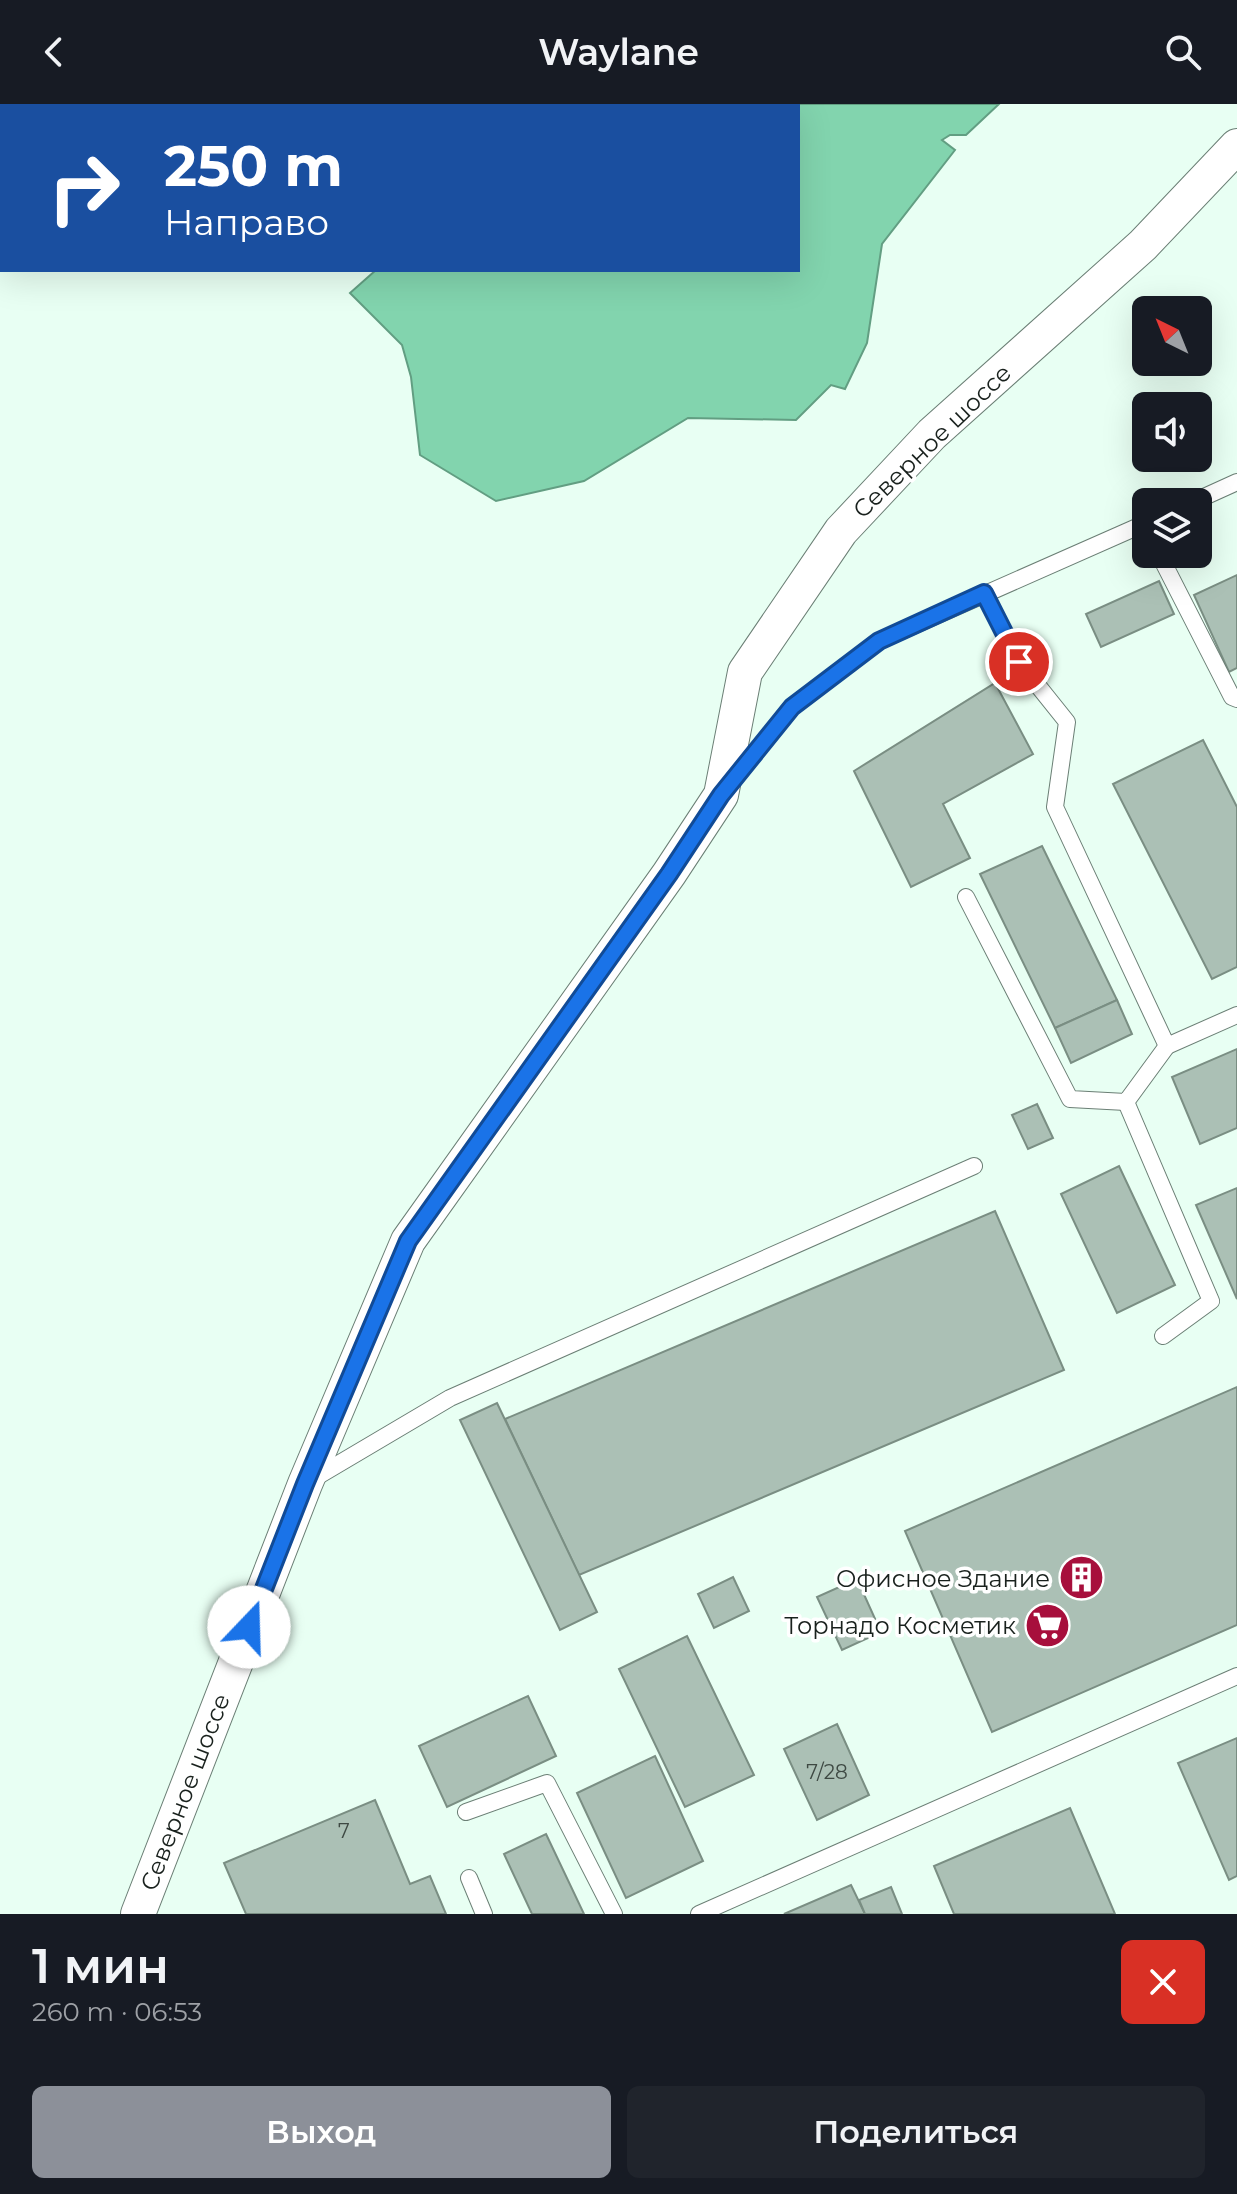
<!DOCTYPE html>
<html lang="ru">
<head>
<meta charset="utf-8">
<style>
	:root { --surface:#171b24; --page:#20242c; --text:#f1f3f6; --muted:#9ea1a6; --accent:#8c9099 }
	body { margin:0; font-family:Montserrat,sans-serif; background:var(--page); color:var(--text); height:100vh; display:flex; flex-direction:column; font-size:30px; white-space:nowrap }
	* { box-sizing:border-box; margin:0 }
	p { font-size:26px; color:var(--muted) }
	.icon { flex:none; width:44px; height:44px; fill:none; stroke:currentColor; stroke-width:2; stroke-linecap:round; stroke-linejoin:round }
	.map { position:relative; height:1810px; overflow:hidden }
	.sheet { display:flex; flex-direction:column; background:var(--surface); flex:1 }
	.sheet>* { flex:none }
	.banner { position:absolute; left:0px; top:0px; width:800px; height:168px; box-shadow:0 8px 32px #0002; background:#1a4fa0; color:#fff; overflow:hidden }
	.needle { width:52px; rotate:317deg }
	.buttons { position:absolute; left:1132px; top:192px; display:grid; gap:16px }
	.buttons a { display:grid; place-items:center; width:80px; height:80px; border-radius:12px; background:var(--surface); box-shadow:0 8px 32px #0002; font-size:40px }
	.pin { position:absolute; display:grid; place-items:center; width:68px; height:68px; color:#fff; margin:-34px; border:4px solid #fff; border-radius:50%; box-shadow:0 2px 8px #0007 }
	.me { position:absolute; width:88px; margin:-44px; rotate:21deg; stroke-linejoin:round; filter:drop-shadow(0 0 6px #0008) }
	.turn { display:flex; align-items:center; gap:28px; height:168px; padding:0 32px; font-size:36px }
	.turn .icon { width:104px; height:104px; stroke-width:2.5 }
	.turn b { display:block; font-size:56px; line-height:68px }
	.round { display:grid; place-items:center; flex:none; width:84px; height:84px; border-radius:12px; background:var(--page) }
	.headline { display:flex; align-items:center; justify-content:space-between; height:136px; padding:0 32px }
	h1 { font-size:48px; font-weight:600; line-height:60px }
	.action { display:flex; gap:16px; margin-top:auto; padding:16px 32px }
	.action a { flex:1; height:92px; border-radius:12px; background:var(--accent); color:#fff; font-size:32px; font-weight:600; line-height:92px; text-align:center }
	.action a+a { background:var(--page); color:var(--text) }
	header { display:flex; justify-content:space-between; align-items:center; height:104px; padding:0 32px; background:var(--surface); font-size:36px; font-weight:600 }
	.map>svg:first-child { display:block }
</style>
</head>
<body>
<header><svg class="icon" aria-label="back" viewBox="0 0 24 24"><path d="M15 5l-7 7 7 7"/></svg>Waylane<svg class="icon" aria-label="search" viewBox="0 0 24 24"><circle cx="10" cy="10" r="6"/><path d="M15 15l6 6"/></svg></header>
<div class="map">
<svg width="1237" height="1810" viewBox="0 0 1237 1810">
	<rect width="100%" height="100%" fill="#e8fff3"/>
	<!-- water -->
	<polygon fill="#82d4ae" stroke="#629e82" stroke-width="2" points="568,0 999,0 966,31 950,31 942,36 955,46 882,140 867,239 845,285 831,281 796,316 688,314 584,377 496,397 420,351 411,273 402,241 350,189 376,166 798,166 798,2"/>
	<!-- building -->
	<g fill="#abc0b5" stroke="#7a8e83" stroke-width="2">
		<polygon points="1237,471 1237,564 1229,568 1194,491"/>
		<polygon points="1159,477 1174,510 1101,543 1086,510"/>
		<polygon points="995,579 1033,650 943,700 970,754 911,783 854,667"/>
		<polygon points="1203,636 1237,703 1237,863 1212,875 1113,680"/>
		<polygon points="1042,742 1117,896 1055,924 980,770"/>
		<polygon points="1117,896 1132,930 1071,959 1055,924"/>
		<polygon points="1237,945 1237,1024 1200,1040 1172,973"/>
		<polygon points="1037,1000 1053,1034 1028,1045 1012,1011"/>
		<polygon points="1119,1062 1175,1181 1117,1209 1061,1090"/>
		<polygon points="1237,1084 1237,1195 1196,1101"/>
		<polygon points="995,1107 1064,1266 579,1471 505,1315"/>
		<polygon points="1237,1283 1237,1521 992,1628 905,1427"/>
		<polygon points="497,1299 597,1508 560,1526 460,1316"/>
		<polygon points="733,1473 749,1507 714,1524 698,1490"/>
		<polygon points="857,1475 881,1528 842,1546 817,1493"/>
		<polygon points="687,1532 754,1671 685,1703 619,1565"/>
		<polygon points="528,1592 556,1652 447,1703 419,1642"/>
		<polygon points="837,1620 869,1691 817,1716 784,1645"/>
		<polygon points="1237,1634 1237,1772 1229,1776 1178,1659"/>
		<polygon points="655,1652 703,1757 626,1794 577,1689"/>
		<polygon points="375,1696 410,1780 430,1772 446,1810 246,1810 224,1759"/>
		<polygon points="1070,1704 1115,1810 954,1810 934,1762"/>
		<polygon points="546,1730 584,1810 532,1810 504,1750"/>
		<polygon points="851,1781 865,1810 784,1810"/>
		<polygon points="891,1783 902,1810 865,1810 859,1796"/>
	</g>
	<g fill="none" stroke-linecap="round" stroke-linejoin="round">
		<defs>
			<g id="lane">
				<polyline points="1193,398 1237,378"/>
				<polyline points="1159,450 1232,593 1237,595"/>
				<polyline points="984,489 1019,558 1067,618 1055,703 1167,942 1237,911"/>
				<polyline points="730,680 792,603 879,537 1146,419"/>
				<polyline points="966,793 1070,995 1126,998 1167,942"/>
				<polyline points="1126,998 1211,1197 1163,1232"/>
				<polyline points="313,1375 450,1294 974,1062"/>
				<polyline points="466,1708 547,1679 614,1810"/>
				<polyline points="469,1774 484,1810"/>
				<polyline points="699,1810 1237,1572"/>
			</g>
			<polyline id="street" points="138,1810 305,1380 408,1137 669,770 721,691 745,568 841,427 932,330 1143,141 1237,42"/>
		</defs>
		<!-- lane casing -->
		<use href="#lane" stroke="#6b7f75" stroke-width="18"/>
		<!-- street casing -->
		<use href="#street" stroke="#6b7f75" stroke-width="36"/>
		<!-- lane -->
		<use href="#lane" stroke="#fff" stroke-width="16"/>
		<!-- street -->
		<use href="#street" stroke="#fff" stroke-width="34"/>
	</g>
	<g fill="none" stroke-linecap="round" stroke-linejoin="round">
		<defs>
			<polyline id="route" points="249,1523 305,1380 408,1137 669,770 721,691 792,603 879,537 984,489 1019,558"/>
		</defs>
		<!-- route casing -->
		<use href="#route" stroke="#114b97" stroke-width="20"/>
		<!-- route -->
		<use href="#route" stroke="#1a73e8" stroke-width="14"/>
	</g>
	<!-- icons -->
	<defs>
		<symbol id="building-disc" viewBox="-11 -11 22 22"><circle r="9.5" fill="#a70f3c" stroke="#fff"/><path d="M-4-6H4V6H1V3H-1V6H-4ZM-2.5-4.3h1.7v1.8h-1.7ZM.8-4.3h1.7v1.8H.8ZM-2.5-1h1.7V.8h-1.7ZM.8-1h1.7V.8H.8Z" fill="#fff"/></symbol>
		<symbol id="supermarket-disc" viewBox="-11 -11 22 22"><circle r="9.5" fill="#a70f3c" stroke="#fff"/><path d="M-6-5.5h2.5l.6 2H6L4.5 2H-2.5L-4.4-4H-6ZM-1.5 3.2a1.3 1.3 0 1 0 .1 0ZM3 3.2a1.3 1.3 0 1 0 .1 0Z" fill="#fff"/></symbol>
	</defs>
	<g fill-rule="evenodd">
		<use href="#building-disc" x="1056" y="1448" width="51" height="51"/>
		<use href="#supermarket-disc" x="1022" y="1496" width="51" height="51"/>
	</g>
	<g text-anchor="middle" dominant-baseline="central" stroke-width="7" stroke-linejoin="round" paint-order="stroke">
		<!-- number labels -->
		<g font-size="20" fill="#3e4943">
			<text x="827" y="1668">7/28</text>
			<text x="344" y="1727">7</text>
		</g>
		<!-- street labels -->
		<g font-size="24" fill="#19211d" stroke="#fff">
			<text transform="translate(932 337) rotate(-44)">Северное шоссе</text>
			<text transform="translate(185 1688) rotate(-69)">Северное шоссе</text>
		</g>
		<!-- poi labels -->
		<g font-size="24" fill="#19211d" stroke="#fff" text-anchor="end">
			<text x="1050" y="1474">Офисное Здание</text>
			<text x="1016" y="1521">Торнадо Косметик</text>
		</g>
	</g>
</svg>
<div class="buttons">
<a><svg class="needle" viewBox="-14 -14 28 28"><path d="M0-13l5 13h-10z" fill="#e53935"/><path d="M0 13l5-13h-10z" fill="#9ea1a6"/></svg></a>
<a><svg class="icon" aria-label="sound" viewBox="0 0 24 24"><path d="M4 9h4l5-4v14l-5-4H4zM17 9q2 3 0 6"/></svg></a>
<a><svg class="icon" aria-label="layers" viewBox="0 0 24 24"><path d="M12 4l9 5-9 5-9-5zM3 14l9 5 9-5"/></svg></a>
</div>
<div class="pin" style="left:1019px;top:558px;background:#d93025"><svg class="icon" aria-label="arrive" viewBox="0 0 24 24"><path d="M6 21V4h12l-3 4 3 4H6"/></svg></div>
<svg class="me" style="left:249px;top:1523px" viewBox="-20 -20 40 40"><circle r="19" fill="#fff"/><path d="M0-13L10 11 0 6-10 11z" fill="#1a73e8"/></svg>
<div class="banner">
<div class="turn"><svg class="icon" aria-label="right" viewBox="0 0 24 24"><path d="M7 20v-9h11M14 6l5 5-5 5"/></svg><div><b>250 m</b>Направо</div></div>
</div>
</div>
<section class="sheet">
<div class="headline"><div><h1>1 мин</h1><p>260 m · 06:53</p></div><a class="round" style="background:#d93025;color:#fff"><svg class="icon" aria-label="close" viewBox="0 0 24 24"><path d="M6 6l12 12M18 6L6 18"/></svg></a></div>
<div class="action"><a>Выход</a><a>Поделиться</a></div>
</section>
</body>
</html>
